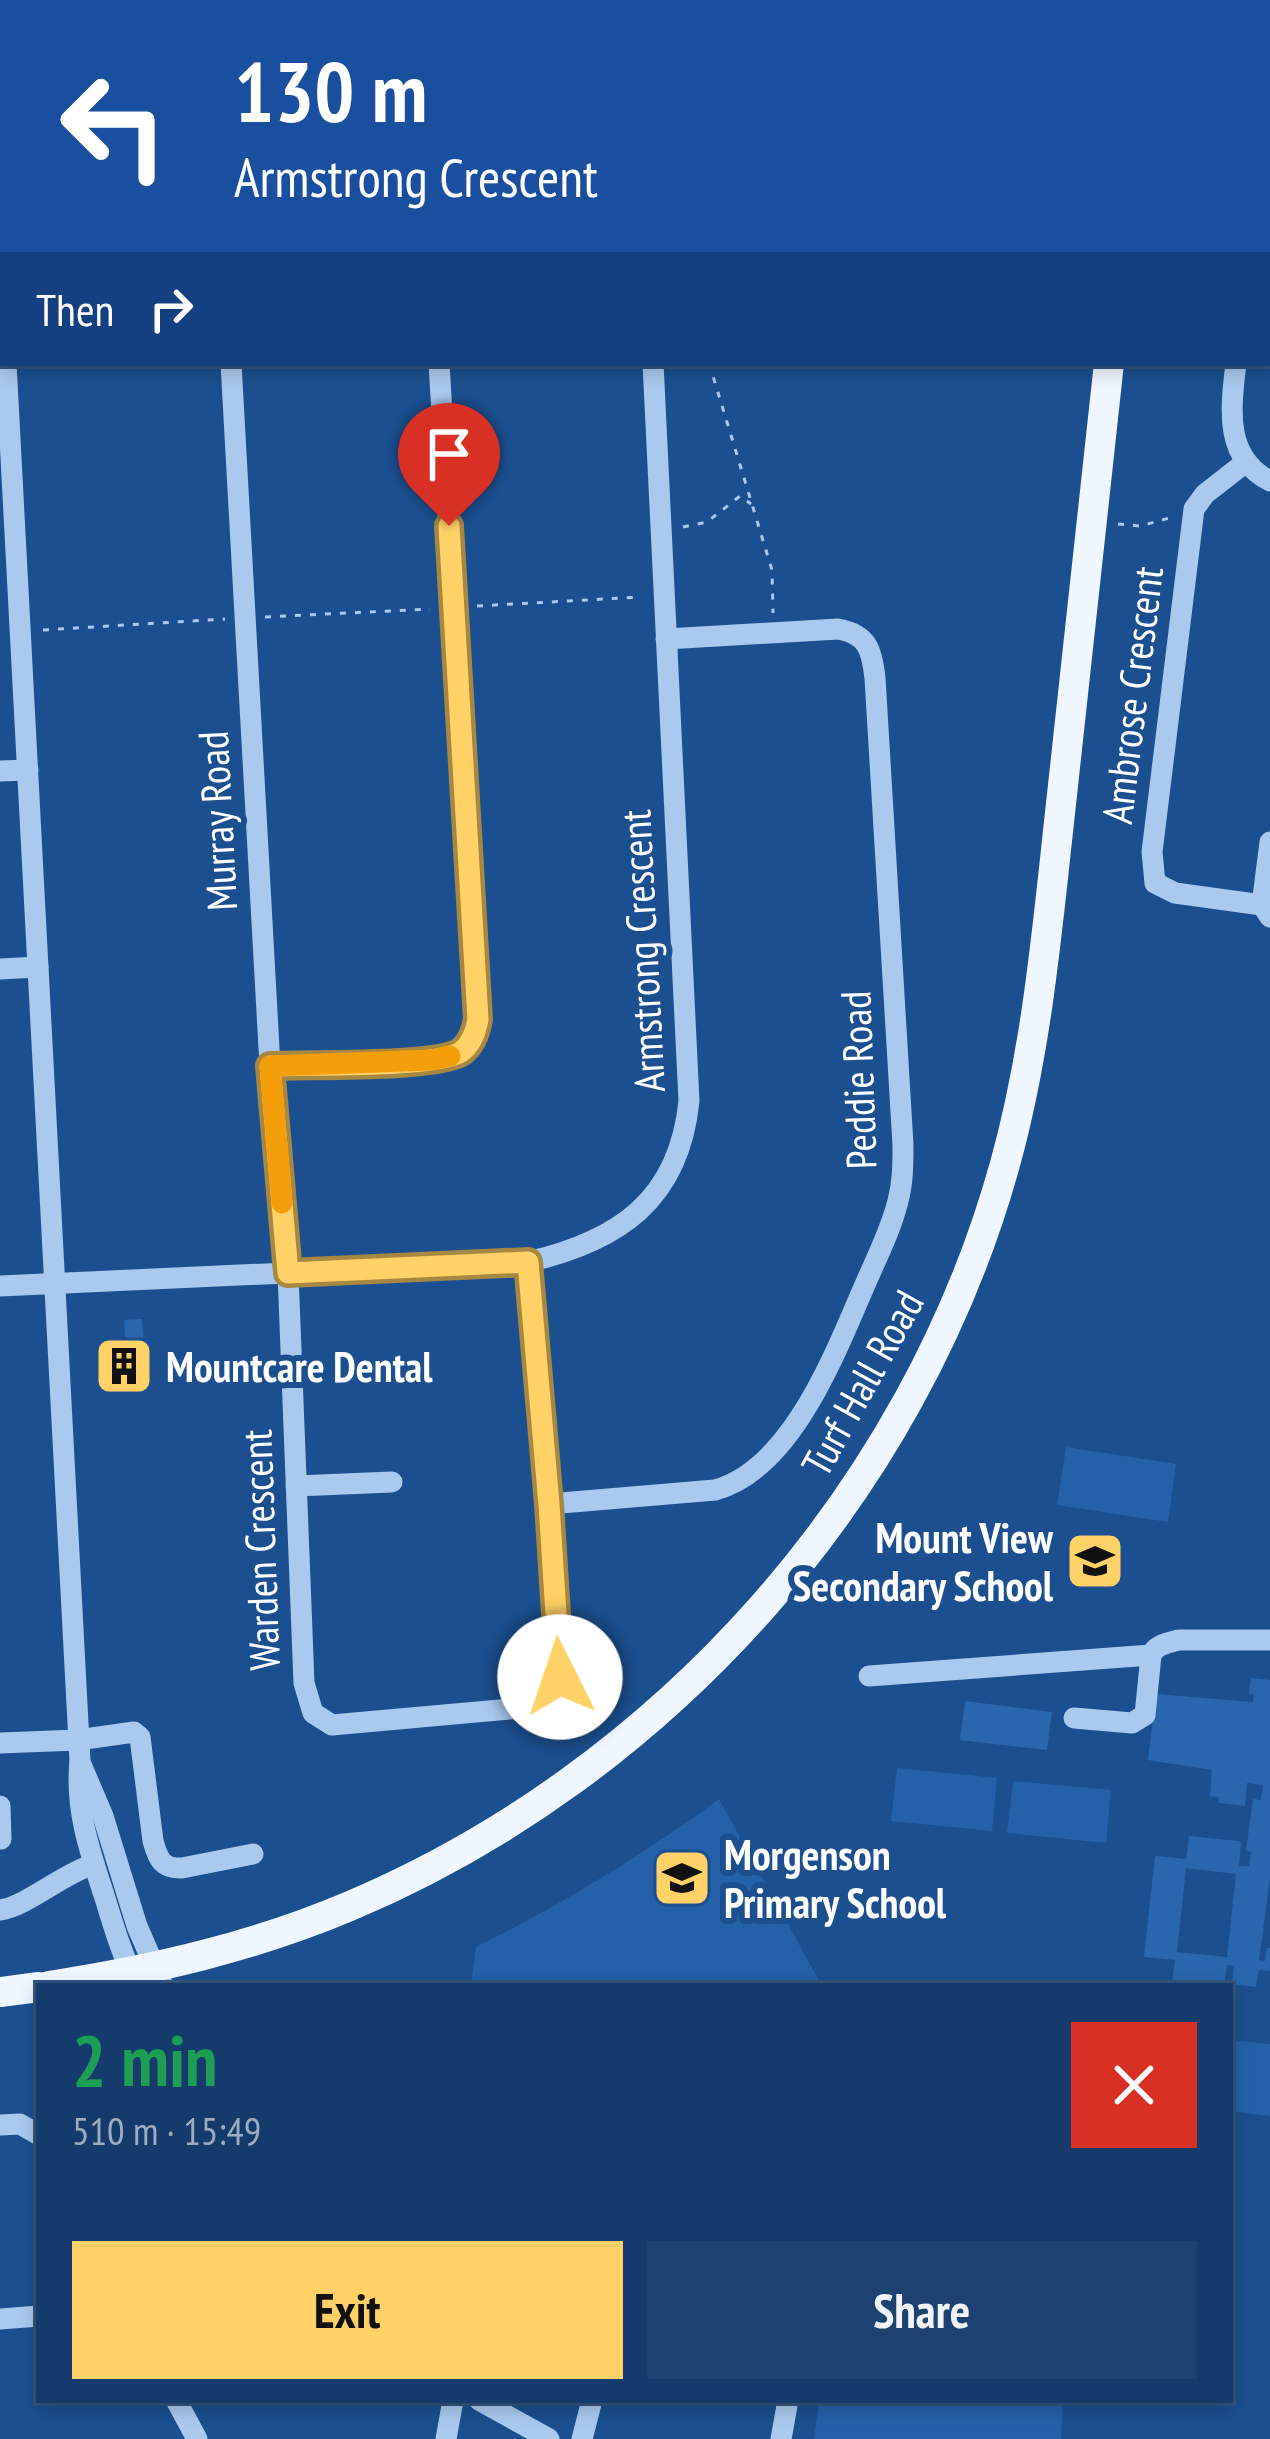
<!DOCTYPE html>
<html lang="en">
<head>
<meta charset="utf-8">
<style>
	:root { --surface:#143b6b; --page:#1d4271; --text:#f1f3f6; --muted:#9dadc1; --line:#33557e; --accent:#ffd166 }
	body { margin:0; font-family:"PT Sans Narrow",sans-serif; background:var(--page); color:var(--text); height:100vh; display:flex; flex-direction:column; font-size:45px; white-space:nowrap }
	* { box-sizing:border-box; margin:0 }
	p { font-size:39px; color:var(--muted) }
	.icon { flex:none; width:66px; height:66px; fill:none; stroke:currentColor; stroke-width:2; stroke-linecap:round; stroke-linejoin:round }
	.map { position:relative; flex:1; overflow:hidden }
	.panel { position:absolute; left:36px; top:1983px; width:1197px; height:420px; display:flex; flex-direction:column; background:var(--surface); border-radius:0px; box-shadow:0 6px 18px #0003,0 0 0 3px var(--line) }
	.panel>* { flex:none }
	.hud { position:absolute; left:0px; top:0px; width:1272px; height:366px; box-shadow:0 6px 18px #0003,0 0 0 3px var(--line); background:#1a4fa0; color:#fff; overflow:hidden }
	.pin { position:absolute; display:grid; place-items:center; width:102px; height:102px; color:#fff; margin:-123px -51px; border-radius:50% 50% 50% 0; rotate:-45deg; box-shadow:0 0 12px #0007 }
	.pin .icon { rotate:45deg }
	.me { position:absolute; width:132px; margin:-66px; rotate:356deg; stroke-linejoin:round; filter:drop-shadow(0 0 9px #0008) }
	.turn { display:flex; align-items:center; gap:42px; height:252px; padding:0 36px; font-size:54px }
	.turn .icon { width:156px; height:156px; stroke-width:2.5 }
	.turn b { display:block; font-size:84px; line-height:102px }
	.then { display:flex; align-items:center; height:114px; padding:0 36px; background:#0003; gap:24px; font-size:45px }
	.round { display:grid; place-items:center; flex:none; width:126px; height:126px; border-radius:0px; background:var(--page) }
	.head { display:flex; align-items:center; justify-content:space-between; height:204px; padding:0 36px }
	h1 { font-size:72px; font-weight:800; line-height:90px; color:#1e9e55 }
	.action { display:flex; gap:24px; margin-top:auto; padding:24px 36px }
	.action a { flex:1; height:138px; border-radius:0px; background:var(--accent); color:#111; font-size:48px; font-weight:800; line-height:138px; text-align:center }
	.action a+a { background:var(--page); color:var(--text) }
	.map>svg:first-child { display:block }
</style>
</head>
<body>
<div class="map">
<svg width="1270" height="2439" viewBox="0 0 1270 2439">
	<rect width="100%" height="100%" fill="#1b4f8f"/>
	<!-- green -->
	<g fill="#2461a8">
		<polygon points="1066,1447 1176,1464 1168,1522 1057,1505"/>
		<polygon points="897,1768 997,1778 992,1831 891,1821"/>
		<polygon points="1013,1781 1111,1790 1106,1843 1007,1833"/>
		<path d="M 719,1799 L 822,1986 L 471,1986 L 476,1947 C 562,1904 642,1856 719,1799 Z"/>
		<polygon points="1230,2040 1270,2044 1270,2116 1230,2111"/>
		<polygon points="819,2400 1063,2400 1061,2439 814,2439"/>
	</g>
	<!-- building -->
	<g fill="#2a66ad" fill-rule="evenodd">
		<polygon points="142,1319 147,1385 128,1386 127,1379 104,1381 102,1352 126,1350 124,1320"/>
		<path d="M 1251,1678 L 1270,1680 L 1270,1878 L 1259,1960 L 1265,1961 L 1267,1948 L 1270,1948 L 1270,1971 L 1259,1970 L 1256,1987 L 1232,1984 L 1234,1966 L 1227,1965 L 1224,1986 L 1172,1984 L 1175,1960 L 1144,1957 L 1155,1856 L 1186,1859 L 1189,1836 L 1238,1841 L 1241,1842 L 1239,1866 L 1249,1866 L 1251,1852 L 1246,1851 L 1253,1799 L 1261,1800 L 1263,1785 L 1247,1783 L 1245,1806 L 1219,1803 L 1219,1797 L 1210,1796 L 1212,1770 L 1148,1760 L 1156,1694 L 1253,1702 L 1254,1694 L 1249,1694 ZM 1186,1868 L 1236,1874 L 1227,1957 L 1177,1952 Z"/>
		<polygon points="965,1701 1052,1712 1047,1750 960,1740"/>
	</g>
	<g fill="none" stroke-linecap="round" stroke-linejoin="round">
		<!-- path -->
		<g stroke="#a9c9ee" stroke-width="3" stroke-dasharray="6 9" stroke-linecap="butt">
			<polyline points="709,363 772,570 773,613"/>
			<polyline points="1118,524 1140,526 1173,517"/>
			<polyline points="683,527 707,522 740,496 751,504"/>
			<polyline points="477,606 641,597"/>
			<polyline points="265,617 430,609"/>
			<polyline points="43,630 225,619"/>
		</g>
		<!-- minor -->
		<g stroke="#a9c9ee" stroke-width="21">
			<polyline points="211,0 211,3"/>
			<polyline points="551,0 555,3"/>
			<polyline points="809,0 810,3"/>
			<polyline points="967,0 968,3"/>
			<polyline points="1269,114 1270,113"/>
			<polyline points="0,244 3,302"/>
			<polyline points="1269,277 1270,278"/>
			<path d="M 6,363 L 80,1761 C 75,1810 90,1852 105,1898 C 114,1928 123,1958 138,1986"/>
			<path d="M 231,363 L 270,1066 L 288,1273 L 304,1683 L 313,1713 L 332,1725 L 533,1707 C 550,1702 555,1694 560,1677 L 549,1504 L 528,1262"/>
			<path d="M 1236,363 C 1231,407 1223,457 1270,481"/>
			<polyline points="1246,462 1205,494 1194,509 1152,852 1155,883 1175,893 1262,905"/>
			<polyline points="0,771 28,770"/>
			<polyline points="1270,842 1262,905 1270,917"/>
			<polyline points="0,969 38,967"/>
			<path d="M 270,1066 C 307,1064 434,1068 461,1051 C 472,1044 476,1032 478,1019 L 439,363"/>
			<path d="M 0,1286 L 528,1262 C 619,1241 679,1200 689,1101 L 653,363"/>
			<polyline points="296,1486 392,1482"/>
			<path d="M 549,1504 L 715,1490 C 792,1469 835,1353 864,1287 C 876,1259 891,1230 898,1201 C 903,1182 903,1164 903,1145 L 875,678 C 872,651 868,634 838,629 L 666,639"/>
			<polyline points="869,1676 1151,1655"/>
			<path d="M 1074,1718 L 1132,1723 L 1145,1715 L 1151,1655 C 1157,1644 1168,1643 1179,1640 L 1270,1640"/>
			<path d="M 0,1743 L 78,1740 L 134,1732 L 140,1737 L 153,1841 C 158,1859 162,1869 182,1868 L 253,1854"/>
			<polyline points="80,1762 103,1816 137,1926 163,1986"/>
			<polyline points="0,1806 1,1839"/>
			<path d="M 0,1910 C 27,1906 62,1874 94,1864"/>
			<polyline points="0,2125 20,2124 39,2135"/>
			<polyline points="0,2319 39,2316"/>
			<polyline points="176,2400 197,2439"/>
			<polyline points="479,2400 549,2439"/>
			<polyline points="446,2439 453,2400"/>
			<polyline points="582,2439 592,2400"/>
			<polyline points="781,2439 788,2400"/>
		</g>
		<!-- major -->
		<g stroke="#f0f6ff" stroke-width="30">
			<polyline points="1150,3 1150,0"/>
			<path d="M 49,1986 C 153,1970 253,1947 350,1906 C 664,1773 914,1493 1005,1164 C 1037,1049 1047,931 1060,813 C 1076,663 1092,513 1109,363"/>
			<polyline points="0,1992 39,1987"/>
		</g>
	</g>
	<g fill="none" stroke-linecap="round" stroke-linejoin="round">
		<defs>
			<path id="route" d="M 449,526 L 478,1019 C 476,1031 472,1044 461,1052 C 435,1068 307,1064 270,1066 L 288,1273 L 528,1262 L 549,1504 L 560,1677"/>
		</defs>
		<!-- route casing -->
		<use href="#route" stroke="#a68842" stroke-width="30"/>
		<!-- route -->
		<use href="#route" stroke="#ffd166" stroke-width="21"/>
		<!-- slow -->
		<polyline stroke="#f59e0b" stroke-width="21" points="282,1203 270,1066 431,1060 450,1056"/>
	</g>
	<!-- icons -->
	<defs>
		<symbol id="building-square" viewBox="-11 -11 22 22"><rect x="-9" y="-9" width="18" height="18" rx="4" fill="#ffd166" stroke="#1b4f8f"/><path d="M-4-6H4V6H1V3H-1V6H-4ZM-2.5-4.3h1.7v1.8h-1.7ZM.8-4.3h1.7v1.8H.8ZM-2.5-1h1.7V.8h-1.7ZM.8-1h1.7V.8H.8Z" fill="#111"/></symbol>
		<symbol id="school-square" viewBox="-11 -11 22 22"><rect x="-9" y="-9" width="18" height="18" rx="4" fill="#ffd166" stroke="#1b4f8f"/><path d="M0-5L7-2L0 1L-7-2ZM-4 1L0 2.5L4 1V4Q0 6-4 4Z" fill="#111"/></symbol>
	</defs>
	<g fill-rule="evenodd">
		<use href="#building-square" x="91" y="1333" width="66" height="66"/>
		<use href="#school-square" x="1062" y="1528" width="66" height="66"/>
		<use href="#school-square" x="649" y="1845" width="66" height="66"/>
	</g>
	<g text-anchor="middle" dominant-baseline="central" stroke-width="12" stroke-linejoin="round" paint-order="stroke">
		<!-- street labels -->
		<g font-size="42" fill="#fff" stroke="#1b4f8f">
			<text transform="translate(1132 695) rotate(-83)">Ambrose Crescent</text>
			<text transform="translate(217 821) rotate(-93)">Murray Road</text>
			<text transform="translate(642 951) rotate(-93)">Armstrong Crescent</text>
			<text transform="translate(858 1080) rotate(-92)">Peddie Road</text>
			<text transform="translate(862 1383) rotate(-61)">Turf Hall Road</text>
			<text transform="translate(260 1550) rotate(-92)">Warden Crescent</text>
		</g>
		<!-- poi labels -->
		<g font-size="42" font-weight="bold" fill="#fff" stroke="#1b4f8f" text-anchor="start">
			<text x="166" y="1366">Mountcare Dental</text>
			<text x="1053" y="1537" text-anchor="end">Mount View<tspan x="1053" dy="48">Secondary School</tspan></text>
			<text x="724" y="1854">Morgenson<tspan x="724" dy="48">Primary School</tspan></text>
		</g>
	</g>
</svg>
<div class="pin" style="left:449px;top:526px;background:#d93025"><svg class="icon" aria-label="arrive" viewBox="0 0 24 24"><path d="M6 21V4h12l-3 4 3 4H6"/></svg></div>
<svg class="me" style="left:560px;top:1677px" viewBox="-20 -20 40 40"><circle r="19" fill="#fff"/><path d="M0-13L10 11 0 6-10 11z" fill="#ffd166"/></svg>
<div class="hud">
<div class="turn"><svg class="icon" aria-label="left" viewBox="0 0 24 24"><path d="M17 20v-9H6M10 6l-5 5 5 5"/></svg><div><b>130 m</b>Armstrong Crescent</div></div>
<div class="then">Then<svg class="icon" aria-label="right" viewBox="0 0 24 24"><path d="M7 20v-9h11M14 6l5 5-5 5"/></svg></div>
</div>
<section class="panel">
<div class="head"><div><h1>2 min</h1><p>510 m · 15:49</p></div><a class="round" style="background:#d93025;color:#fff"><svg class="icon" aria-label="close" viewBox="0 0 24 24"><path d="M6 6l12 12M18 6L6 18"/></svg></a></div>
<div class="action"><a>Exit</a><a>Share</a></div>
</section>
</div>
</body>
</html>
